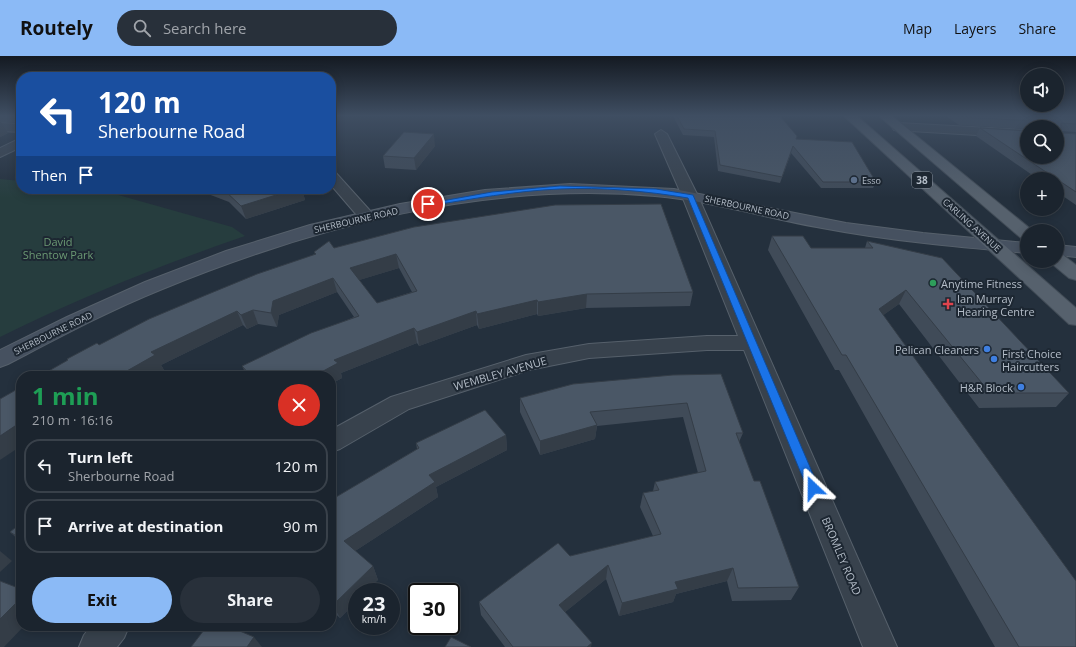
<!DOCTYPE html>
<html lang="en">
<head>
<meta charset="utf-8">
<style>
	:root { --surface:#1b242e; --page:#28303a; --text:#f1f3f6; --muted:#a0a4aa; --line:#39414a; --accent:#8bbaf6 }
	body { margin:0; font-family:"Open Sans",sans-serif; background:var(--page); color:var(--text); height:100vh; display:flex; flex-direction:column; font-size:15px; white-space:nowrap }
	* { box-sizing:border-box; margin:0 }
	p { font-size:13px; color:var(--muted) }
	.icon { flex:none; width:22px; height:22px; fill:none; stroke:currentColor; stroke-width:2; stroke-linecap:round; stroke-linejoin:round }
	.map { position:relative; flex:1; overflow:hidden }
	.panel { position:absolute; left:16px; top:315px; width:320px; height:260px; display:flex; flex-direction:column; background:var(--surface); border-radius:16px; box-shadow:0 2px 10px #0003,0 0 0 1px var(--line) }
	.panel>* { flex:none }
	.hud { position:absolute; left:16px; top:16px; width:320px; height:122px; border-radius:16px; box-shadow:0 2px 10px #0003,0 0 0 1px var(--line); background:#1a4fa0; color:#fff; overflow:hidden }
	.fabs { position:absolute; left:1020px; top:12px; display:grid; gap:8px }
	.fabs a { display:grid; place-items:center; width:44px; height:44px; border-radius:50%; background:var(--surface); box-shadow:0 2px 10px #0003,0 0 0 1px var(--line); font-size:20px }
	.speed { position:absolute; left:348px; top:527px; display:flex; gap:8px; font-size:20px; font-weight:700; text-align:center }
	.speed>* { display:grid; place-content:center; width:52px; height:52px; border-radius:50%; background:var(--surface); box-shadow:0 2px 10px #0003,0 0 0 1px var(--line); line-height:1 }
	.speed small { font-size:10px; font-weight:400 }
	.speed .limit { border:2px solid #111; border-radius:6px; background:#fff; color:#111 }
	.pin { position:absolute; display:grid; place-items:center; width:34px; height:34px; color:#fff; margin:-17px; border:2px solid #fff; border-radius:50%; box-shadow:0 1px 4px #0007 }
	.me { position:absolute; width:44px; margin:-22px; rotate:337deg; stroke-linejoin:round; filter:drop-shadow(0 0 3px #0008) }
	.turn { display:flex; align-items:center; gap:14px; height:84px; padding:0 16px; font-size:18px }
	.turn .icon { width:52px; height:52px; stroke-width:2.5 }
	.turn b { display:block; font-size:28px; line-height:34px }
	.then { display:flex; align-items:center; height:38px; padding:0 16px; background:#0003; gap:8px; font-size:15px }
	.round { display:grid; place-items:center; flex:none; width:42px; height:42px; border-radius:21px; background:var(--page) }
	.summary { display:flex; align-items:center; justify-content:space-between; height:68px; padding:0 16px }
	h1 { font-size:24px; font-weight:700; line-height:30px; color:#1e9e55 }
	.cta { display:flex; gap:8px; margin-top:auto; padding:8px 16px }
	.cta a { flex:1; height:46px; border-radius:24px; background:var(--accent); color:#111; font-size:16px; font-weight:700; line-height:46px; text-align:center }
	.cta a+a { background:var(--page); color:var(--text) }
	ul { padding:0; list-style:none }
	li { display:flex; align-items:center; gap:12px; height:54px; margin:0 8px 6px; padding:0 8px; border:2px solid var(--line); border-radius:16px }
	li div { flex:1 }
	li b { display:block; font-size:15px }
	li em { font-style:normal }
	header { display:flex; align-items:center; gap:24px; box-sizing:border-box; height:56px; padding:0 20px; background:var(--accent); color:#111 }
	header strong { font-size:19px }
	nav { display:flex; gap:22px; margin-inline-start:auto; font-size:14px }
	.search { width:280px; height:36px; background:var(--page); display:flex; align-items:center; gap:10px; box-sizing:border-box; padding:0 14px; border-radius:22px; color:var(--muted); font-size:15px }
	.map>svg:first-child { display:block }
</style>
</head>
<body>
<header>
<strong>Routely</strong>
<div class="search"><svg class="icon" aria-label="search" viewBox="0 0 24 24"><circle cx="10" cy="10" r="6"/><path d="M15 15l6 6"/></svg>Search here</div>
<nav><a>Map</a><a>Layers</a><a>Share</a></nav>
</header>
<div class="map">
<svg width="1076" height="591" viewBox="0 0 1076 591">
	<rect width="100%" height="100%" fill="#24303d"/>
	<!-- green -->
	<path fill="#263d3e" d="M 0,123 L 21,125 L 21,133 L 97,133 L 232,171 L 245,180 C 161,209 79,242 0,281 Z"/>
	<g fill="none" stroke-linecap="round" stroke-linejoin="round">
		<defs>
			<g id="street">
				<polygon points="0,67 21,68 21,76 0,75"/>
				<polygon points="898,67 1027,74 1027,82 894,74 892,71"/>
				<polygon points="661,74 667,78 698,140 897,591 863,591 744,294 707,294 589,302 529,314 409,353 340,393 331,396 331,374 391,341 526,299 589,288 707,280 738,280 682,140 655,78"/>
				<polygon points="21,82 21,91 0,101 0,92"/>
				<polygon points="331,116 336,117 373,158 375,161 373,164 367,166 361,164 331,129"/>
				<polygon points="91,570 129,570 124,582 117,591 79,591 84,579"/>
			</g>
			<g id="secondary">
				<path d="M 570,128 L 674,133 L 846,167 L 923,177 L 1027,187 L 1027,197 C 958,191 890,185 822,172 C 766,162 712,145 655,140 C 486,125 316,170 160,234 C 108,255 58,282 8,308 L 0,311 L 0,294 L 67,261 L 145,226 L 226,195 L 310,169 L 400,148 L 485,134 Z"/>
				<polygon points="1057,189 1076,191 1076,201 1057,199"/>
			</g>
			<g id="primary">
				<polygon points="844,60 857,60 1076,252 1076,269 1069,268"/>
				<polygon points="879,60 892,60 1033,175 1027,175 1027,183 1021,182"/>
				<polygon points="1057,198 1063,199 1076,209 1076,224 1069,222 1051,207 1049,205 1057,205"/>
			</g>
		</defs>
		<!-- street casing -->
		<use href="#street" stroke="#56606b" stroke-width="2"/>
		<!-- secondary casing -->
		<use href="#secondary" stroke="#56606b" stroke-width="2"/>
		<!-- primary casing -->
		<use href="#primary" stroke="#414b56" stroke-width="2"/>
		<!-- street -->
		<use href="#street" fill="#38424d" fill-rule="evenodd"/>
		<!-- secondary -->
		<use href="#secondary" fill="#465160" fill-rule="evenodd"/>
		<!-- primary -->
		<use href="#primary" fill="#56616d" fill-rule="evenodd"/>
	</g>
	<!-- wall -->
	<g fill="#404b58" fill-rule="evenodd">
		<polygon points="0,60 21,60 21,67 21,66 1,66 8,77 0,81"/>
		<polygon points="673,60 780,60 796,83 876,126 873,132 821,132 791,97 780,127 718,115 714,81 683,79"/>
		<polygon points="946,60 1076,60 1076,76 1061,75 1061,77 1076,78 1076,149 1057,136 1057,123 1038,123 976,80 980,72 1027,101 1057,71 1027,71 1027,73 959,69"/>
		<polygon points="435,90 416,114 385,112 383,100"/>
		<polygon points="195,133 302,133 305,144 246,163 229,146"/>
		<path d="M 414,171 L 693,236 L 690,250 L 586,252 L 538,260 L 537,258 L 479,273 L 477,269 L 419,290 L 417,287 L 341,317 L 342,322 L 331,328 L 331,320 L 247,320 L 242,310 L 354,261 L 337,236 L 279,259 L 277,271 L 258,268 L 247,273 L 243,269 L 161,309 L 164,314 L 153,320 L 40,320 L 68,304 L 67,303 L 315,198 L 314,196 L 334,192 ZM 399,212 L 412,236 L 377,247 L 359,224 Z"/>
		<polygon points="772,180 811,192 865,192 867,185 1069,337 1056,351 979,352 899,248 883,259 1076,591 995,591 839,314 835,314 768,194"/>
		<polygon points="673,319 743,377 739,386 754,425 799,531 791,544 732,545 727,525 676,538 673,546 619,560 606,523 565,556 591,591 505,591 481,559 479,546 570,500 653,480 640,451 643,437 653,435 655,426 698,417 683,361 597,370 595,383 540,399 520,356 520,342"/>
		<polygon points="506,379 507,394 436,431 438,441 355,495 373,510 378,524 357,536 357,545 340,562 331,554 331,444 417,393 416,387"/>
		<polygon points="21,467 21,486 10,476"/>
		<polygon points="303,570 315,570 310,576"/>
	</g>
	<!-- shaded-wall -->
	<g fill="#343d47">
		<polygon points="17,60 21,60 21,67"/>
		<polygon points="0,66 1,66 8,77 0,81"/>
		<polygon points="434,78 435,90 416,114 414,102"/>
		<polygon points="295,133 302,133 305,144 246,163 241,150"/>
		<polygon points="396,198 399,212 353,226 350,212"/>
		<polygon points="333,222 337,236 279,259 277,271 271,257 273,245"/>
		<polygon points="906,234 899,248 871,268 879,253"/>
		<polygon points="587,238 586,252 538,260 538,246"/>
		<polygon points="537,244 537,258 479,273 477,258"/>
		<polygon points="253,254 258,268 247,273 241,259"/>
		<polygon points="237,255 243,269 161,309 164,314 153,320 118,320 151,296"/>
		<polygon points="476,255 477,269 419,290 417,276"/>
		<polygon points="414,272 417,287 341,317 342,322 331,328 331,320 314,320 334,304"/>
		<polygon points="292,315 294,320 282,320"/>
		<polygon points="21,366 21,390 0,404 0,380"/>
		<polygon points="597,369 595,383 540,399 540,385"/>
		<polygon points="506,379 507,394 436,431 438,441 349,499 344,485 429,419"/>
		<polygon points="0,495 12,505 0,516"/>
		<polygon points="608,509 606,523 559,561 559,549"/>
		<polygon points="373,510 378,524 366,536 357,536 357,545 340,562 333,549"/>
		<polygon points="733,512 727,525 676,538 673,546 619,560 622,547 675,526"/>
		<polygon points="21,542 21,570 24,570 4,591 0,591 0,563"/>
		<polygon points="306,570 315,570 310,576"/>
		<polygon points="254,581 262,591 247,591"/>
		<polygon points="592,587 591,591 587,591"/>
	</g>
	<!-- building -->
	<g fill="#4a5766" stroke="#343d47" fill-rule="evenodd">
		<polygon points="677,60 780,60 797,80 796,83 852,86 876,126 823,126 793,90 782,121 720,109 715,75 684,73"/>
		<polygon points="961,60 1076,60 1076,68 1061,67 1061,77 1076,78 1076,136 980,72 1027,75 1027,101 1057,101 1057,71 1033,71 1033,65 963,61"/>
		<polygon points="404,76 434,78 414,102 383,100"/>
		<polygon points="223,133 295,133 241,150"/>
		<path d="M 661,148 L 693,236 L 587,238 L 538,246 L 537,244 L 477,258 L 476,255 L 417,276 L 414,272 L 334,304 L 338,307 L 314,320 L 296,320 L 292,315 L 282,320 L 251,320 L 242,310 L 311,277 L 359,260 L 333,222 L 273,245 L 271,257 L 253,254 L 241,259 L 237,255 L 151,296 L 155,299 L 118,320 L 40,320 L 68,304 L 67,303 L 97,287 L 99,289 L 149,263 L 206,239 L 257,218 L 316,198 L 314,196 L 329,185 L 334,192 L 414,171 L 555,149 ZM 396,198 L 417,235 L 377,247 L 350,212 Z"/>
		<polygon points="772,180 803,180 811,192 873,192 867,185 942,202 1069,337 990,337 906,234 879,253 1076,525 1076,591 1019,591 846,299 842,299"/>
		<polygon points="721,318 743,377 736,377 754,425 760,425 799,531 738,532 733,512 675,526 678,533 622,547 608,509 559,549 592,587 587,591 513,591 479,546 558,487 570,500 661,478 643,437 659,434 655,426 706,415 687,347 590,356 597,369 540,385 520,342 573,328 673,319"/>
		<polygon points="21,331 21,366 0,380 0,343"/>
		<polygon points="485,354 506,379 429,419 435,426 344,485 373,510 333,549 331,547 331,444 419,392 416,387"/>
		<polygon points="21,467 21,483 10,476"/>
		<polygon points="0,525 21,533 21,542 0,563"/>
		<polygon points="207,570 228,570 254,581 247,591 191,591"/>
		<polygon points="451,581 471,591 445,591"/>
	</g>
	<!-- sky -->
	<linearGradient id="sky" x2="0" y2="1"><stop stop-color="#141a22"/><stop offset="0.42" stop-color="#3f4e62"/><stop offset="1" stop-color="#3f4e62" stop-opacity="0"/></linearGradient>
	<rect width="1076" height="142" fill="url(#sky)"/>
	<!-- route -->
	<path fill="#1a73e8" stroke="#114b97" d="M 560,130 L 656,133 L 693,139 L 819,432 L 817,435 L 813,436 L 809,435 L 807,432 L 688,142 C 646,135 602,131 559,133 C 515,135 472,143 428,150 L 425,148 L 492,136 Z"/>
	<!-- markers -->
	<circle fill="#5c6f8a" stroke="#1d2732" stroke-width="1.5" cx="854" cy="124" r="4"/>
	<circle fill="#2e9e5b" stroke="#1d2732" stroke-width="1.5" cx="933" cy="227" r="4"/>
	<path fill="#e0444e" stroke="#1d2732" stroke-width="1.5" d="M946 242h4v4h4v4h-4v4h-4v-4h-4v-4h4z"/>
	<g fill="#3f7fe0" stroke="#1d2732" stroke-width="1.5">
		<circle cx="987" cy="293" r="4"/>
		<circle cx="994" cy="303" r="4"/>
		<circle cx="1021" cy="331" r="4"/>
	</g>
	<g text-anchor="middle" dominant-baseline="central" stroke-width="4" stroke-linejoin="round" paint-order="stroke">
		<!-- far-poi labels -->
		<g font-size="9" fill="#b4bdc8" stroke="#1d2732" text-anchor="start">
			<text x="862" y="124">Esso</text>
		</g>
		<!-- far-street labels -->
		<g font-size="9" fill="#b4bdc8" stroke="#1d2732">
			<text transform="translate(747 151) rotate(12)">SHERBOURNE ROAD</text>
			<text transform="translate(356 164) rotate(-13)">SHERBOURNE ROAD</text>
			<text transform="translate(972 169) rotate(42)">CARLING AVENUE</text>
			<text transform="translate(53 277) rotate(-26)">SHERBOURNE ROAD</text>
		</g>
		<!-- shield labels -->
		<rect fill="#1d2732" stroke="#87909b" stroke-width="1" x="912" y="116" width="20" height="16" rx="3"/>
		<g font-size="10" font-weight="bold" fill="#b4bdc8">
			<text x="922" y="124">38</text>
		</g>
		<!-- park labels -->
		<g font-size="11" fill="#6b9973" stroke="#1d2732">
			<text x="58" y="185">David<tspan x="58" dy="13">Shentow Park</tspan></text>
		</g>
		<!-- poi labels -->
		<g font-size="11" fill="#b4bdc8" stroke="#1d2732" text-anchor="start">
			<text x="941" y="227">Anytime Fitness</text>
			<text x="957" y="242">Ian Murray<tspan x="957" dy="13">Hearing Centre</tspan></text>
			<text x="979" y="293" text-anchor="end">Pelican Cleaners</text>
			<text x="1002" y="297">First Choice<tspan x="1002" dy="13">Haircutters</tspan></text>
			<text x="1013" y="331" text-anchor="end">H&amp;R Block</text>
		</g>
		<!-- street labels -->
		<g font-size="11" fill="#b4bdc8" stroke="#1d2732">
			<text transform="translate(500 317) rotate(-16)">WEMBLEY AVENUE</text>
			<text transform="translate(842 500) rotate(67)">BROMLEY ROAD</text>
		</g>
	</g>
</svg>
<div class="fabs">
<a><svg class="icon" aria-label="sound" viewBox="0 0 24 24"><path d="M4 9h4l5-4v14l-5-4H4zM17 9q2 3 0 6"/></svg></a>
<a><svg class="icon" aria-label="search" viewBox="0 0 24 24"><circle cx="10" cy="10" r="6"/><path d="M15 15l6 6"/></svg></a>
<a>+</a>
<a>−</a>
</div>
<div class="speed"><div>23<small>km/h</small></div><div class="limit">30</div></div>
<div class="pin" style="left:428px;top:148px;background:#d93025"><svg class="icon" aria-label="arrive" viewBox="0 0 24 24"><path d="M6 21V4h12l-3 4 3 4H6"/></svg></div>
<svg class="me" style="left:813px;top:432px" viewBox="-20 -20 40 40"><path d="M0-17L14 15 0 8-14 15z" fill="#1a73e8" stroke="#fff" stroke-width="4"/></svg>
<div class="hud">
<div class="turn"><svg class="icon" aria-label="left" viewBox="0 0 24 24"><path d="M17 20v-9H6M10 6l-5 5 5 5"/></svg><div><b>120 m</b>Sherbourne Road</div></div>
<div class="then">Then<svg class="icon" aria-label="arrive" viewBox="0 0 24 24"><path d="M6 21V4h12l-3 4 3 4H6"/></svg></div>
</div>
<section class="panel">
<div class="summary"><div><h1>1 min</h1><p>210 m · 16:16</p></div><a class="round" style="background:#d93025;color:#fff"><svg class="icon" aria-label="close" viewBox="0 0 24 24"><path d="M6 6l12 12M18 6L6 18"/></svg></a></div>
<ul>
<li><svg class="icon" aria-label="left" viewBox="0 0 24 24"><path d="M17 20v-9H6M10 6l-5 5 5 5"/></svg><div><b>Turn left</b><p>Sherbourne Road</p></div><em>120 m</em></li>
<li><svg class="icon" aria-label="arrive" viewBox="0 0 24 24"><path d="M6 21V4h12l-3 4 3 4H6"/></svg><div><b>Arrive at destination</b></div><em>90 m</em></li>
</ul>
<div class="cta"><a>Exit</a><a>Share</a></div>
</section>
</div>
</body>
</html>
